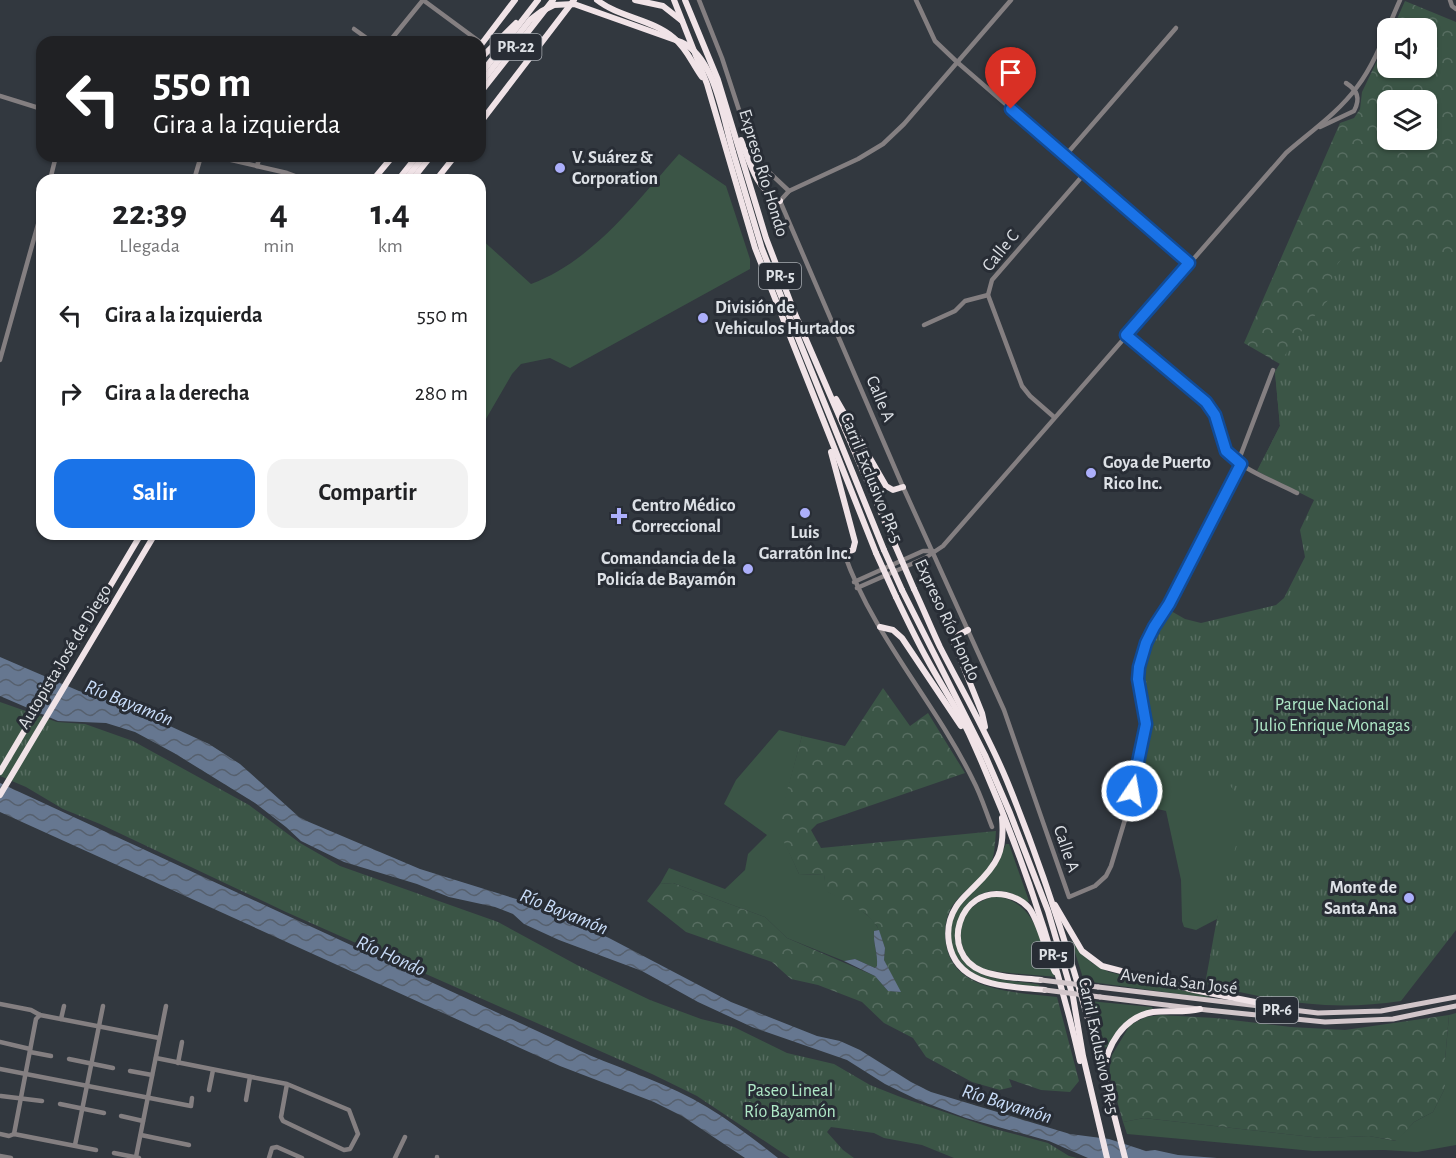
<!DOCTYPE html>
<html lang="es">
<head>
<meta charset="utf-8">
<style>
	:root { --surface:#fff; --page:#f2f2f2; --text:#202124; --muted:#757577; --accent:#1a73e8 }
	body { margin:0; font-family:"Alegreya Sans",sans-serif; background:var(--page); color:var(--text); height:100vh; display:flex; flex-direction:column; font-size:22px; white-space:nowrap }
	* { box-sizing:border-box; margin:0 }
	p { font-size:20px; color:var(--muted) }
	.icon { flex:none; width:33px; height:33px; fill:none; stroke:currentColor; stroke-width:2; stroke-linecap:round; stroke-linejoin:round }
	.map { position:relative; flex:1; overflow:hidden }
	.details { position:absolute; left:36px; top:174px; width:450px; height:366px; display:flex; flex-direction:column; background:var(--surface); border-radius:18px; box-shadow:0 2px 4px #0004 }
	.details>* { flex:none }
	.top-card { position:absolute; left:36px; top:36px; width:450px; height:126px; border-radius:18px; box-shadow:0 2px 4px #0004; background:#202124; color:#fff; overflow:hidden }
	.fabs { position:absolute; left:1377px; top:18px; display:grid; gap:12px }
	.fabs a { display:grid; place-items:center; width:60px; height:60px; border-radius:12px; background:var(--surface); box-shadow:0 2px 4px #0004; font-size:30px }
	.pin { position:absolute; display:grid; place-items:center; width:51px; height:51px; color:#fff; margin:-62px -26px; border-radius:50% 50% 50% 0; rotate:-45deg; box-shadow:0 0 6px #0007 }
	.pin .icon { rotate:45deg }
	.me { position:absolute; width:66px; margin:-33px; rotate:12deg; stroke-linejoin:round; filter:drop-shadow(0 0 4px #0008) }
	.turn { display:flex; align-items:center; gap:21px; height:126px; padding:0 18px; font-size:27px }
	.turn .icon { width:78px; height:78px; stroke-width:2.5 }
	.turn b { display:block; font-size:42px; line-height:51px }
	.eta { display:flex; justify-content:space-evenly; align-items:center; height:102px; text-align:center }
	.eta b { font-size:36px; font-weight:700; line-height:42px }
	.primary-button { display:flex; gap:12px; margin-top:auto; padding:12px 18px }
	.primary-button a { flex:1; height:69px; border-radius:18px; background:var(--accent); color:#fff; font-size:24px; font-weight:700; line-height:69px; text-align:center }
	.primary-button a+a { background:var(--page); color:var(--text) }
	ul { padding:0; list-style:none }
	li { display:flex; align-items:center; gap:18px; height:78px; padding:0 18px }
	li div { flex:1 }
	li b { display:block; font-size:22px }
	li em { font-style:normal }
	.map>svg:first-child { display:block }
</style>
</head>
<body>
<div class="map">
<svg width="1456" height="1158" viewBox="0 0 1456 1158">
	<defs>
		<pattern id="forest-crowns" width="20" height="18" patternUnits="userSpaceOnUse" patternTransform="scale(1.5)"><rect width="20" height="18" fill="#3b5546"/><path d="M2 6a3 3 0 1 1 6 0M12 15a3 3 0 1 1 6 0" fill="none" stroke="#576d61"/></pattern>
		<pattern id="park-tufts" width="24" height="20" patternUnits="userSpaceOnUse" patternTransform="scale(1.5)"><rect width="24" height="20" fill="#3b5546"/><path d="M3 7l-1-3M5 7V3M7 7l1-3M15 17l-1-3M17 17v-4M19 17l1-3" fill="none" stroke="#576d61"/></pattern>
		<pattern id="water-waves" width="16" height="10" patternUnits="userSpaceOnUse" patternTransform="scale(1.5)"><rect width="16" height="10" fill="#667790"/><path d="M0 5q4-4 8 0t8 0" fill="none" stroke="#56606e"/></pattern>
	</defs>
	<rect width="100%" height="100%" fill="#32383f"/>
	<!-- green -->
	<g fill="#3b5546">
		<path d="M 679,154 L 726,186 L 750,259 L 750,269 L 570,368 L 550,358 L 521,364 L 512,374 L 483,424 L 480,422 L 480,238 L 531,284 C 593,261 636,202 679,154 Z"/>
		<path d="M 779,730 L 802,736 L 778,827 L 799,874 L 824,875 L 827,891 C 844,901 870,911 879,930 L 874,931 C 873,944 878,953 877,966 L 875,968 L 855,959 L 844,961 L 787,938 L 765,917 L 673,883 L 660,884 L 669,868 L 725,889 L 745,870 L 748,854 L 767,835 L 724,804 L 736,780 Z"/>
		<polygon points="1214,769 1252,792 1217,919 1196,930 1184,927 1182,921 1181,880 1166,811 1136,804 1138,783 1140,779 1170,779"/>
		<path d="M 1006,844 L 1009,844 L 1029,901 L 1027,903 C 1021,899 1014,893 1007,892 C 960,880 935,950 978,972 C 994,981 1018,981 1036,984 L 1040,985 L 1038,987 L 988,981 L 967,971 L 954,954 L 951,944 L 951,922 L 959,906 L 996,866 Z"/>
		<path d="M 995,896 C 1039,902 1039,944 1055,977 C 1040,975 993,973 981,968 C 958,957 952,921 974,906 C 980,901 988,898 995,896 Z"/>
		<polygon points="1071,940 1092,963 1109,972 1210,997 1208,998 1084,981"/>
		<path d="M 1089,1001 L 1152,1007 L 1153,1009 C 1127,1020 1122,1020 1107,1047 L 1104,1048 L 1101,1046 Z"/>
		<polygon points="1456,1013 1456,1145 1417,1152 1384,1150 1313,1151 1127,1134 1123,1122 1144,1118 1322,1138 1369,1136 1396,1141 1414,1122 1433,1112 1445,1088 1445,1060 1449,1015"/>
	</g>
	<!-- forest -->
	<g fill="url(#forest-crowns)" fill-rule="evenodd">
		<path d="M 1405,1 L 1456,22 L 1456,400 L 1257,471 L 1280,426 L 1275,372 L 1280,364 L 1244,343 L 1340,123 L 1354,118 L 1360,109 L 1362,92 L 1387,40 L 1388,68 L 1426,68 L 1426,28 L 1393,28 ZM 1388,100 L 1426,100 L 1426,140 L 1388,140 Z"/>
		<path d="M 883,688 L 910,726 L 928,713 L 965,773 L 817,824 L 811,830 L 821,848 L 996,831 C 995,842 995,854 991,863 C 982,881 961,891 951,908 C 945,919 944,932 946,944 C 953,993 1019,992 1057,997 L 1079,1081 L 1070,1092 L 1041,1090 L 1009,1079 L 1012,1087 L 1000,1090 L 972,1082 L 926,1057 L 913,1038 L 884,1023 L 862,1002 L 818,985 L 791,979 L 772,962 L 686,932 L 647,901 L 660,884 L 673,883 L 765,917 L 787,938 L 875,976 L 888,991 L 900,992 L 884,960 L 885,948 L 877,926 L 866,914 L 826,891 L 824,875 L 799,874 L 777,827 L 802,736 L 845,746 Z"/>
		<polygon points="1160,1015 1215,1018 1291,1027 1345,1030 1449,1015 1445,1060 1445,1088 1433,1112 1414,1122 1397,1141 1369,1136 1322,1138 1144,1118 1123,1122 1109,1072 1112,1055 1130,1025 1146,1017"/>
	</g>
	<!-- park -->
	<g fill="url(#park-tufts)">
		<path d="M 1387,239 L 1423,243 L 1445,254 L 1456,255 L 1456,930 L 1401,1001 C 1328,1012 1276,1001 1205,984 C 1211,953 1216,921 1223,889 C 1230,856 1261,802 1221,779 L 1140,779 C 1144,763 1149,745 1151,729 C 1152,717 1147,704 1145,692 C 1139,662 1150,632 1171,611 L 1185,619 L 1201,623 L 1276,605 L 1284,598 L 1305,557 L 1300,530 L 1314,500 L 1257,471 L 1280,426 L 1275,372 L 1294,340 L 1329,299 C 1332,290 1331,283 1333,275 C 1338,251 1367,246 1387,239 Z"/>
		<polygon points="0,702 57,722 85,724 133,741 249,805 300,843 340,866 498,922 577,965 650,1000 701,1019 734,1027 787,1053 834,1064 870,1085 903,1098 995,1129 1048,1143 1069,1156 1077,1158 954,1158 922,1145 884,1138 874,1133 831,1127 827,1132 843,1150 854,1158 790,1158 697,1096 652,1074 286,912 100,824 63,809 26,787 0,776"/>
	</g>
	<!-- water -->
	<g fill="url(#water-waves)">
		<polygon points="0,657 79,691 122,704 209,744 240,764 299,817 309,822 420,869 526,902 555,914 609,938 731,1002 817,1036 840,1041 860,1050 911,1082 931,1092 1070,1134 1109,1139 1146,1151 1155,1150 1178,1155 1217,1158 1088,1158 1049,1141 966,1118 918,1100 885,1084 847,1060 752,1027 698,1002 642,971 559,940 524,924 513,914 495,907 449,897 417,884 344,862 301,841 286,827 255,803 174,753 135,732 106,723 58,721 0,696"/>
		<path d="M 0,783 L 589,1055 C 628,1071 670,1085 707,1107 C 732,1122 755,1140 778,1158 L 745,1158 L 682,1116 L 654,1102 L 560,1066 L 0,812 Z"/>
		<path d="M 879,930 L 885,948 L 884,960 L 901,992 L 888,991 L 875,976 L 844,961 L 855,959 L 875,968 L 877,966 C 878,953 873,944 874,931 Z"/>
	</g>
	<g fill="none" stroke-linecap="round" stroke-linejoin="round">
		<!-- minor -->
		<g stroke="#847f81" stroke-width="4.5">
			<polyline points="423,0 480,42"/>
			<polyline points="699,0 722,58 755,159 789,191"/>
			<polyline points="916,0 935,41 957,62 1189,263"/>
			<polyline points="1011,0 904,124 883,144 858,159 789,191 780,201 903,487 1004,710 1069,897 1095,886 1106,876 1111,866 1127,813 1146,724 1138,679 1139,667 1146,643 1154,627 1169,605 1241,463"/>
			<polyline points="1450,0 1452,6 1456,9"/>
			<polyline points="354,29 372,42"/>
			<polyline points="389,42 423,0"/>
			<polyline points="0,96 42,109"/>
			<path d="M 1320,127 L 1354,111 C 1361,98 1357,90 1346,83"/>
			<polyline points="214,156 287,173 306,180"/>
			<polyline points="1065,156 1176,28"/>
			<polyline points="257,166 260,156"/>
			<polyline points="50,180 56,156"/>
			<polyline points="194,180 201,156"/>
			<polyline points="924,325 955,311 965,301 988,295"/>
			<path d="M 1126,335 L 1206,402 C 1217,419 1217,434 1225,449 C 1235,467 1278,483 1297,493"/>
			<polyline points="0,360 42,210"/>
			<polyline points="1054,417 1030,396 1022,386 988,295 992,280 1085,173"/>
			<polyline points="1238,462 1273,370"/>
			<path d="M 844,553 C 873,636 935,702 973,780 C 981,795 986,812 992,827"/>
			<polyline points="854,582 923,551 933,551"/>
			<path d="M 857,588 L 925,558 L 943,546 L 1286,153 C 1310,132 1338,113 1357,87 C 1376,62 1387,29 1400,0"/>
			<polyline points="0,1004 31,1010 40,1015 159,1038"/>
			<polyline points="61,1019 64,1006"/>
			<polyline points="0,1042 30,1049"/>
			<polyline points="30,1052 51,1056"/>
			<polyline points="156,1058 287,1084 349,1110 358,1134 350,1149 344,1150 283,1121 281,1117 287,1084"/>
			<polyline points="69,1059 113,1068"/>
			<polyline points="178,1063 182,1042"/>
			<polyline points="0,1069 191,1106 192,1098"/>
			<polyline points="130,1071 152,1075"/>
			<polyline points="209,1090 213,1070"/>
			<polyline points="1,1096 42,1101"/>
			<polyline points="246,1100 250,1077"/>
			<polyline points="60,1104 104,1113"/>
			<polyline points="121,1116 143,1121"/>
			<polyline points="0,1134 9,1136 14,1134 96,1150"/>
			<polyline points="14,1134 36,1019 40,1015"/>
			<polyline points="141,1135 189,1145"/>
			<polyline points="75,1145 103,1006"/>
			<polyline points="114,1153 139,1158"/>
			<polyline points="0,1156 11,1158"/>
			<polyline points="136,1157 166,1006"/>
			<polyline points="269,1158 272,1148 277,1147 302,1158"/>
			<polyline points="395,1158 405,1137"/>
			<polyline points="437,1158 437,1157"/>
		</g>
		<!-- major -->
		<g stroke="#d2c6ca" stroke-width="5">
			<polyline points="1098,987 1318,1013 1381,1011 1456,997"/>
			<polyline points="1100,997 1207,1010 1325,1022 1393,1019 1456,1006"/>
		</g>
		<!-- highway -->
		<g stroke="#f0e3e7" stroke-width="6">
			<path d="M 597,0 C 620,18 652,19 674,38 C 687,49 692,63 702,77"/>
			<polyline points="635,0 663,6 682,21"/>
			<polyline points="674,0 707,84 755,248 876,553"/>
			<polyline points="685,0 718,80 766,238 795,314 895,545"/>
			<polyline points="480,46 515,0"/>
			<polyline points="480,59 516,23"/>
			<polyline points="480,75 538,0"/>
			<polyline points="480,93 553,0"/>
			<polyline points="480,123 574,0"/>
			<path d="M 741,140 C 750,163 756,189 780,201"/>
			<polyline points="733,152 762,249 884,550"/>
			<polyline points="373,180 393,156"/>
			<polyline points="398,180 417,156"/>
			<polyline points="405,180 424,156"/>
			<polyline points="412,180 431,156"/>
			<polyline points="436,180 455,156"/>
			<polyline points="836,399 886,486 893,490 903,487"/>
			<polyline points="831,452 855,542 853,550 844,553"/>
			<path d="M 914,589 C 923,608 931,628 940,647 C 963,692 988,735 1007,781 C 1057,903 1093,1030 1125,1158"/>
			<polyline points="902,590 985,755 1010,813 1048,911 1073,997 1083,1056 1107,1158"/>
			<path d="M 896,597 C 906,618 916,639 927,659 C 941,685 959,711 971,738 C 1019,844 1054,948 1080,1061"/>
			<polyline points="880,627 893,630 902,638 961,726"/>
			<polyline points="968,630 957,636 954,643 982,713 985,727"/>
			<polyline points="0,772 141,534"/>
			<polyline points="0,795 155,534"/>
			<path d="M 1002,818 C 1005,851 998,864 974,887 C 968,893 960,900 956,907 C 949,918 947,931 949,943 C 957,988 1010,986 1045,990"/>
			<polyline points="1055,905 1082,951 1102,966 1194,990 1260,1003 1272,1009"/>
			<path d="M 1041,980 C 1023,978 999,978 982,971 C 938,953 959,885 1006,895 C 1015,897 1023,901 1029,908 C 1040,922 1046,954 1055,972"/>
			<path d="M 1104,1073 C 1106,1046 1123,1017 1153,1012 C 1169,1010 1184,1013 1200,1009"/>
		</g>
		<!-- major-bridge -->
		<g stroke="#d2c6ca" stroke-width="5">
			<polyline points="1041,980 1098,987"/>
			<polyline points="1045,990 1100,997"/>
		</g>
		<!-- highway-bridge -->
		<g stroke="#f0e3e7" stroke-width="6">
			<path d="M 480,84 L 530,20 L 542,11 L 554,5 L 574,4 L 681,42 C 715,57 723,118 733,152"/>
			<polyline points="895,545 914,589"/>
			<polyline points="884,550 902,590"/>
			<polyline points="876,553 896,597"/>
		</g>
	</g>
	<g fill="none" stroke-linecap="round" stroke-linejoin="round">
		<defs>
			<polyline id="route" points="1011,109 1189,263 1126,335 1206,402 1215,415 1226,451 1241,464 1169,604 1154,627 1146,643 1139,667 1138,679 1146,724 1132,791"/>
		</defs>
		<!-- route casing -->
		<use href="#route" stroke="#114b97" stroke-width="15"/>
		<!-- route -->
		<use href="#route" stroke="#1a73e8" stroke-width="10"/>
	</g>
	<!-- markers -->
	<g fill="#acaffb" stroke="#282d35" stroke-width="2">
		<circle cx="560" cy="168" r="6"/>
		<circle cx="703" cy="318" r="6"/>
		<circle cx="1091" cy="473" r="6"/>
		<circle cx="805" cy="513" r="6"/>
		<path d="M616 507h6v6h6v6h-6v6h-6v-6h-6v-6h6z"/>
		<circle cx="748" cy="569" r="6"/>
		<circle cx="1409" cy="898" r="6"/>
	</g>
	<g text-anchor="middle" dominant-baseline="central" stroke-width="6" stroke-linejoin="round" paint-order="stroke">
		<!-- shield labels -->
		<g fill="#282d35" stroke="#a7abb1" stroke-width="1.5">
			<rect x="490.5" y="34" width="51" height="26" rx="4.5"/>
			<rect x="759" y="263" width="42" height="26" rx="4.5"/>
			<rect x="1032" y="942" width="42" height="26" rx="4.5"/>
			<rect x="1256" y="997" width="42" height="26" rx="4.5"/>
		</g>
		<g font-size="16" font-weight="bold" fill="#dde1e6">
			<text x="516" y="47">PR-22</text>
			<text x="780" y="276">PR-5</text>
			<text x="1053" y="955">PR-5</text>
			<text x="1277" y="1010">PR-6</text>
		</g>
		<!-- poi labels -->
		<g font-size="18" font-weight="bold" fill="#dde1e6" stroke="#282d35" text-anchor="start">
			<text x="572" y="158">V. Suárez &amp;<tspan x="572" dy="21">Corporation</tspan></text>
			<text x="715" y="308">División de<tspan x="715" dy="21">Vehiculos Hurtados</tspan></text>
			<text x="1103" y="463">Goya de Puerto<tspan x="1103" dy="21">Rico Inc.</tspan></text>
			<text x="632" y="506">Centro Médico<tspan x="632" dy="21">Correccional</tspan></text>
			<text x="805" y="533" text-anchor="middle">Luis<tspan x="805" dy="21">Garratón Inc.</tspan></text>
			<text x="736" y="559" text-anchor="end">Comandancia de la<tspan x="736" dy="21">Policía de Bayamón</tspan></text>
			<text x="1397" y="888" text-anchor="end">Monte de<tspan x="1397" dy="21">Santa Ana</tspan></text>
		</g>
		<!-- street labels -->
		<g font-size="18" fill="#dde1e6" stroke="#282d35">
			<text transform="translate(763 173) rotate(73)">Expreso Río Hondo</text>
			<text transform="translate(1001 251) rotate(-51)">Calle C</text>
			<text transform="translate(880 399) rotate(67)">Calle A</text>
			<text transform="translate(871 478) rotate(68)">Carril Exclusivo PR-5</text>
			<text transform="translate(947 620) rotate(65)">Expreso Río Hondo</text>
			<text transform="translate(65 657) rotate(-59)">Autopista José de Diego</text>
			<text transform="translate(1066 849) rotate(71)">Calle A</text>
			<text transform="translate(1179 982) rotate(7)">Avenida San José</text>
			<text transform="translate(1098 1046) rotate(78)">Carril Exclusivo PR-5</text>
		</g>
		<!-- park labels -->
		<g font-size="18" fill="#afe8c7" stroke="#282d35">
			<text x="1332" y="705">Parque Nacional<tspan x="1332" dy="21">Julio Enrique Monagas</tspan></text>
			<text x="790" y="1091">Paseo Lineal<tspan x="790" dy="21">Río Bayamón</tspan></text>
		</g>
		<!-- water labels -->
		<g font-size="20" font-style="italic" fill="#c9ddf9" stroke="#282d35">
			<text transform="translate(129 703) rotate(22)">Río Bayamón</text>
			<text transform="translate(564 912) rotate(22)">Río Bayamón</text>
			<text transform="translate(391 956) rotate(24)">Río Hondo</text>
			<text transform="translate(1007 1104) rotate(17)">Río Bayamón</text>
		</g>
	</g>
</svg>
<div class="fabs">
<a><svg class="icon" aria-label="sound" viewBox="0 0 24 24"><path d="M4 9h4l5-4v14l-5-4H4zM17 9q2 3 0 6"/></svg></a>
<a><svg class="icon" aria-label="layers" viewBox="0 0 24 24"><path d="M12 4l9 5-9 5-9-5zM3 14l9 5 9-5"/></svg></a>
</div>
<div class="pin" style="left:1011px;top:109px;background:#d93025"><svg class="icon" aria-label="arrive" viewBox="0 0 24 24"><path d="M6 21V4h12l-3 4 3 4H6"/></svg></div>
<svg class="me" style="left:1132px;top:791px" viewBox="-20 -20 40 40"><circle r="17" fill="#1a73e8" stroke="#fff" stroke-width="3"/><path d="M0-11L8 9 0 5-8 9z" fill="#fff"/></svg>
<div class="top-card">
<div class="turn"><svg class="icon" aria-label="left" viewBox="0 0 24 24"><path d="M17 20v-9H6M10 6l-5 5 5 5"/></svg><div><b>550 m</b>Gira a la izquierda</div></div>
</div>
<section class="details">
<div class="eta">
<div><b>22:39</b><p>Llegada</p></div>
<div><b>4</b><p>min</p></div>
<div><b>1.4</b><p>km</p></div>
</div>
<ul>
<li><svg class="icon" aria-label="left" viewBox="0 0 24 24"><path d="M17 20v-9H6M10 6l-5 5 5 5"/></svg><div><b>Gira a la izquierda</b></div><em>550 m</em></li>
<li><svg class="icon" aria-label="right" viewBox="0 0 24 24"><path d="M7 20v-9h11M14 6l5 5-5 5"/></svg><div><b>Gira a la derecha</b></div><em>280 m</em></li>
</ul>
<div class="primary-button"><a>Salir</a><a>Compartir</a></div>
</section>
</div>
</body>
</html>
